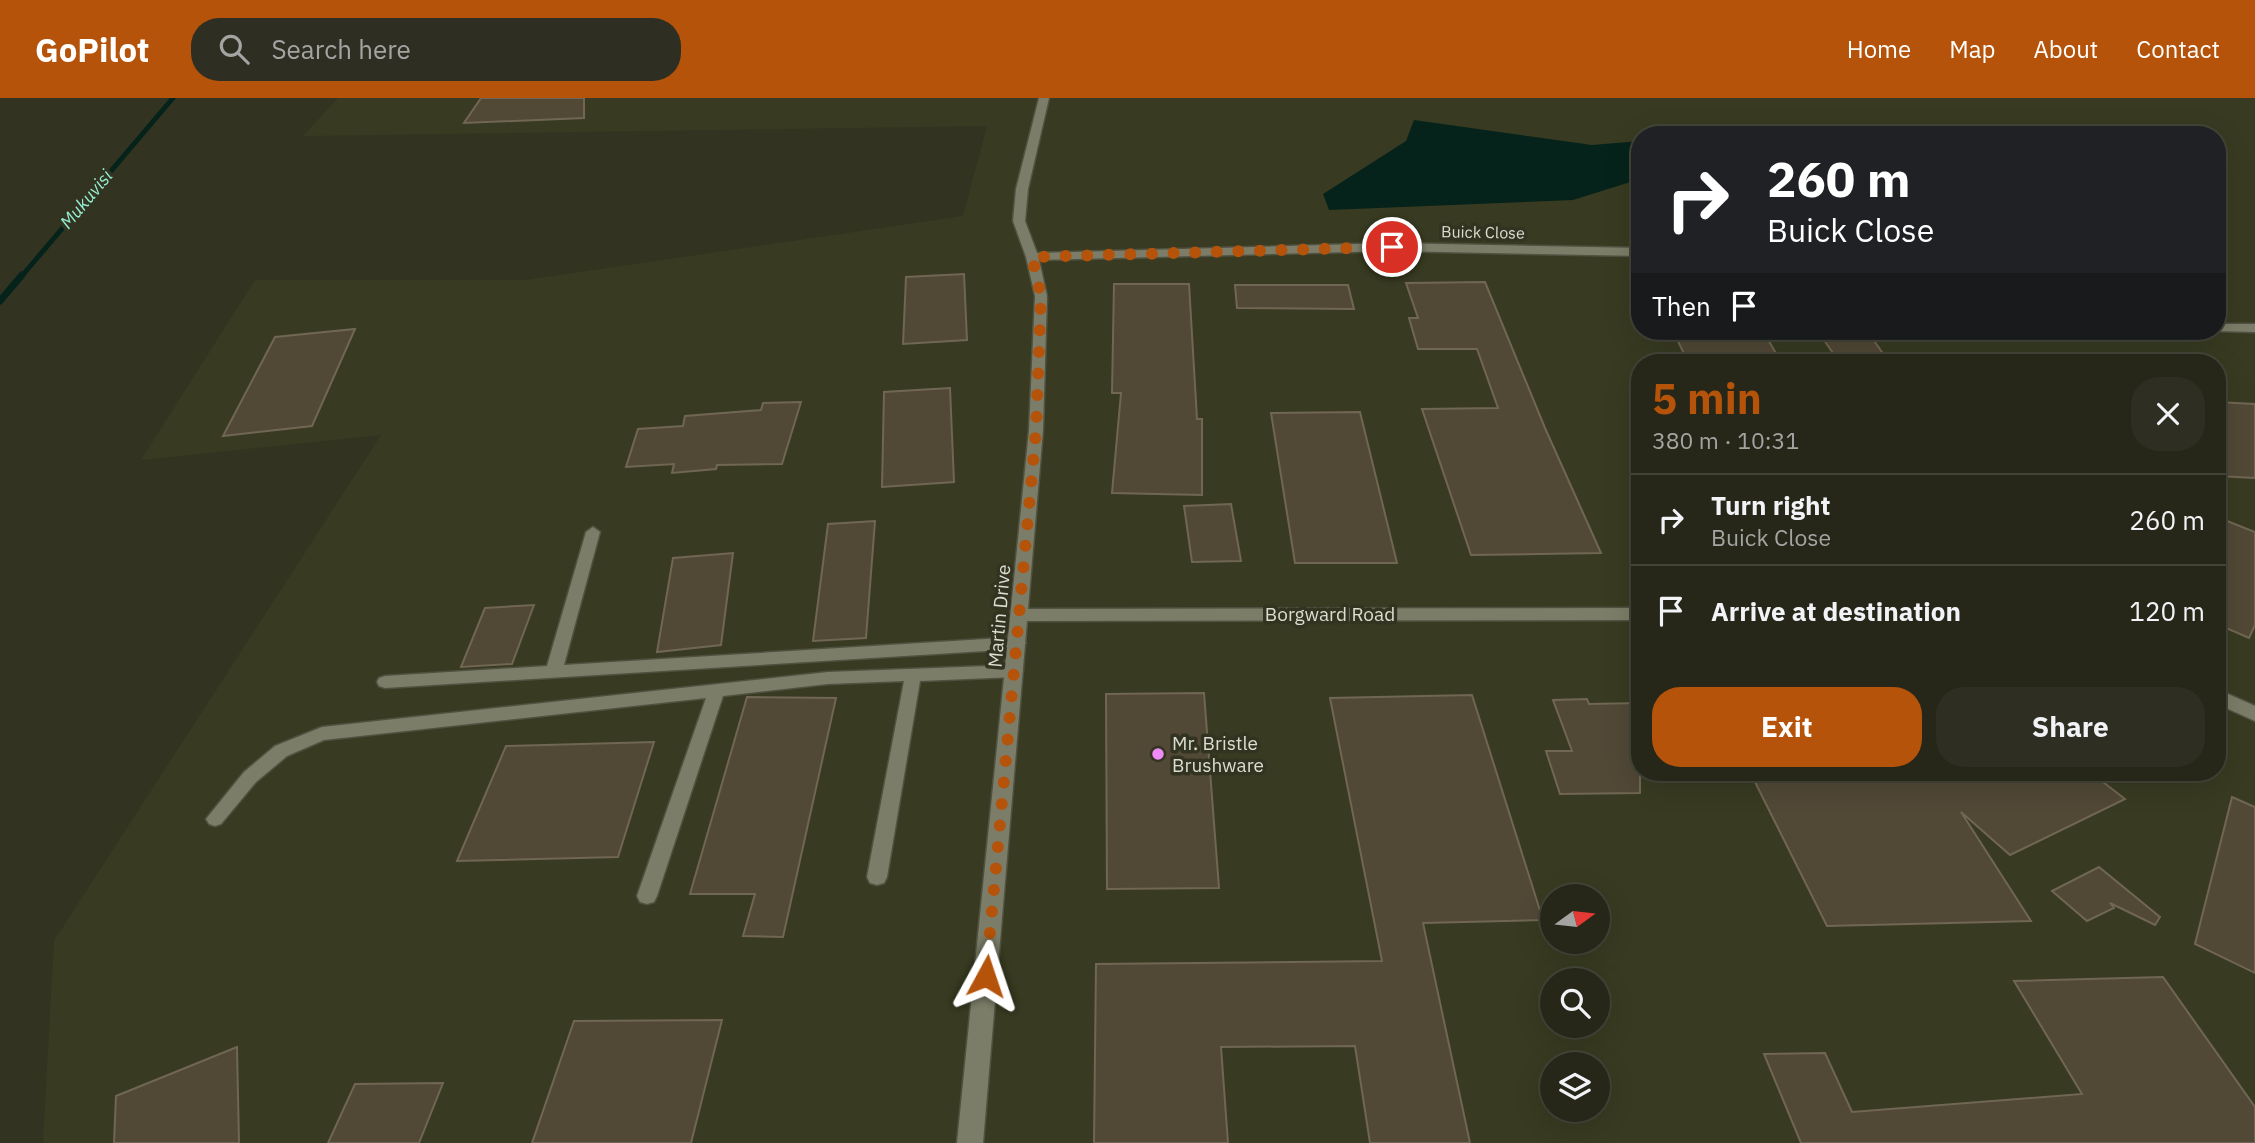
<!DOCTYPE html>
<html lang="en">
<head>
<meta charset="utf-8">
<style>
	:root { --surface:#262719; --page:#2e2f22; --text:#f1f3f6; --muted:#a4a5a2; --line:#424438; --accent:#b45309 }
	body { margin:0; font-family:"IBM Plex Sans",sans-serif; background:var(--page); color:var(--text); height:100vh; display:flex; flex-direction:column; font-size:26px; white-space:nowrap }
	* { box-sizing:border-box; margin:0 }
	p { font-size:23px; color:var(--muted) }
	.icon { flex:none; width:38px; height:38px; fill:none; stroke:currentColor; stroke-width:2; stroke-linecap:round; stroke-linejoin:round }
	.map { position:relative; flex:1; overflow:hidden }
	.panel { position:absolute; left:1631px; top:256px; width:595px; height:427px; display:flex; flex-direction:column; background:var(--surface); border-radius:28px; box-shadow:0 7px 28px #0002,0 0 0 2px var(--line) }
	.panel>* { flex:none }
	.guide { position:absolute; left:1631px; top:28px; width:595px; height:214px; border-radius:28px; box-shadow:0 7px 28px #0002,0 0 0 2px var(--line); background:#202124; color:#fff; overflow:hidden }
	.needle { width:46px; rotate:75deg }
	.tools { position:absolute; left:1540px; top:786px; display:grid; gap:14px }
	.tools a { display:grid; place-items:center; width:70px; height:70px; border-radius:50%; background:var(--surface); box-shadow:0 7px 28px #0002,0 0 0 2px var(--line); font-size:35px }
	.pin { position:absolute; display:grid; place-items:center; width:60px; height:60px; color:#fff; margin:-30px; border:4px solid #fff; border-radius:50%; box-shadow:0 2px 7px #0007 }
	.me { position:absolute; width:77px; margin:-38px; rotate:5deg; stroke-linejoin:round; filter:drop-shadow(0 0 5px #0008) }
	.turn { display:flex; align-items:center; gap:24px; height:147px; padding:0 21px; font-size:32px }
	.turn .icon { width:91px; height:91px; stroke-width:2.5 }
	.turn b { display:block; font-size:49px; line-height:60px }
	.then { display:flex; align-items:center; height:66px; padding:0 21px; background:#0003; gap:14px; font-size:26px }
	.round { display:grid; place-items:center; flex:none; width:74px; height:74px; border-radius:28px; background:var(--page) }
	.head { display:flex; align-items:center; justify-content:space-between; height:119px; padding:0 21px }
	h1 { font-size:42px; font-weight:800; line-height:52px; color:var(--accent) }
	.action { display:flex; gap:14px; margin-top:auto; padding:14px 21px }
	.action a { flex:1; height:80px; border-radius:28px; background:var(--accent); color:#fff; font-size:28px; font-weight:800; line-height:80px; text-align:center }
	.action a+a { background:var(--page); color:var(--text) }
	ul { padding:0; list-style:none }
	li { display:flex; align-items:center; gap:21px; height:91px; padding:0 21px; border-top:2px solid var(--line) }
	li div { flex:1 }
	li b { display:block; font-size:26px }
	li em { font-style:normal }
	header { display:flex; align-items:center; gap:42px; box-sizing:border-box; height:98px; padding:0 35px; background:var(--accent); color:#fff }
	header strong { font-size:33px }
	nav { display:flex; gap:38px; margin-inline-start:auto; font-size:24px }
	.search { width:490px; height:63px; background:var(--page); display:flex; align-items:center; gap:18px; box-sizing:border-box; padding:0 24px; border-radius:28px; color:var(--muted); font-size:26px }
	.map>svg:first-child { display:block }
</style>
</head>
<body>
<header>
<strong>GoPilot</strong>
<div class="search"><svg class="icon" aria-label="search" viewBox="0 0 24 24"><circle cx="10" cy="10" r="6"/><path d="M15 15l6 6"/></svg>Search here</div>
<nav><a>Home</a><a>Map</a><a>About</a><a>Contact</a></nav>
</header>
<div class="map">
<svg width="2255" height="1045" viewBox="0 0 2255 1045">
	<rect width="100%" height="100%" fill="#323421"/>
	<!-- built -->
	<path fill="#383b21" fill-rule="evenodd" d="M 338,0 L 2255,0 L 2255,1045 L 43,1045 L 54,843 L 381,337 L 141,362 L 255,182 L 526,182 L 963,118 L 987,28 L 303,38 ZM 1640,37 L 2217,37 L 2217,233 L 1640,233 ZM 1640,264 L 2217,264 L 2217,674 L 1640,674 ZM 1552,798 L 1598,798 L 1598,844 L 1552,844 ZM 1552,882 L 1598,882 L 1598,928 L 1552,928 ZM 1552,966 L 1598,966 L 1598,1012 L 1552,1012 Z"/>
	<!-- water -->
	<polygon fill="#06231b" points="1414,22 1592,47 1640,43 1640,81 1573,102 1329,112 1323,96 1406,43"/>
	<g fill="none" stroke-linecap="round" stroke-linejoin="round">
		<!-- stream-far1 -->
		<polyline stroke="#06231b" stroke-width="5" points="21,179 173,0"/>
		<!-- stream -->
		<polyline stroke="#06231b" stroke-width="7" points="0,203 22,177"/>
	</g>
	<!-- building -->
	<g fill="#514836" stroke="#706653" stroke-width="2">
		<polygon points="481,0 584,0 584,20 464,25"/>
		<polygon points="964,176 967,242 903,246 906,179"/>
		<polygon points="1485,184 1545,330 1601,455 1471,457 1422,311 1498,310 1477,251 1418,251 1409,220 1418,220 1406,185"/>
		<polygon points="1114,186 1189,186 1197,321 1202,321 1202,397 1112,395 1121,295 1112,295"/>
		<polygon points="1235,187 1348,187 1354,211 1237,210"/>
		<polygon points="355,231 312,328 223,338 275,239"/>
		<polygon points="1673,233 1763,233 1781,264 1688,264"/>
		<polygon points="1818,233 1867,233 1889,264 1839,264"/>
		<polygon points="950,290 954,384 882,389 884,294"/>
		<polygon points="801,304 782,366 717,367 716,371 672,375 674,366 626,369 638,331 683,328 685,318 761,312 763,305"/>
		<polygon points="2217,304 2255,306 2255,380 2217,378"/>
		<polygon points="1360,314 1397,465 1295,465 1271,315"/>
		<polygon points="1231,406 1241,463 1192,464 1184,408"/>
		<polygon points="2217,419 2255,434 2255,527 2249,540 2217,526"/>
		<polygon points="875,423 866,540 813,543 828,426"/>
		<polygon points="733,455 721,547 657,554 673,460"/>
		<polygon points="534,507 512,566 461,569 485,510"/>
		<polygon points="1204,595 1219,790 1107,791 1106,596"/>
		<polygon points="1472,597 1543,822 1423,825 1470,1045 1370,1045 1355,948 1221,949 1228,1045 1094,1045 1096,866 1382,863 1330,600"/>
		<polygon points="747,599 836,600 783,839 743,838 755,796 690,796"/>
		<polygon points="1587,601 1589,606 1640,605 1640,695 1560,696 1546,653 1572,653 1553,602"/>
		<polygon points="654,644 618,759 457,763 506,648"/>
		<polygon points="1750,674 2090,674 2125,701 2010,757 1961,714 2031,823 1827,828"/>
		<polygon points="2232,699 2255,709 2255,875 2195,846"/>
		<polygon points="2099,769 2160,819 2155,827 2110,805 2114,810 2087,823 2052,793"/>
		<polygon points="2163,879 2255,1009 2255,1045 1801,1045 1764,956 1825,955 1852,1014 2082,996 2014,883"/>
		<polygon points="722,922 691,1045 532,1045 574,923"/>
		<polygon points="237,949 239,1045 114,1045 116,998"/>
		<polygon points="443,985 419,1045 328,1045 355,986"/>
	</g>
	<g fill="none" stroke-linecap="round" stroke-linejoin="round">
		<defs>
			<g id="service">
				<polygon points="593,429 600,434 564,567 1018,539 1026,545 1018,551 385,590 379,588 377,584 379,580 385,578 547,568 586,434"/>
				<polygon points="1015,567 1021,569 1023,573 1021,577 1015,579 920,583 887,779 884,785 877,787 870,785 867,779 904,583 828,586 723,598 657,798 654,804 647,806 640,804 637,798 706,600 324,642 287,658 256,684 221,726 215,728 209,726 206,721 244,674 275,648 322,629 828,574"/>
			</g>
			<g id="minor">
				<polygon points="1039,0 1049,0 1028,91 1025,123 1037,155 1392,145 1640,150 1640,158 1392,153 1039,162 1047,198 1043,332 1028,511 1640,510 1640,522 1027,523 983,1045 957,1045 1029,332 1035,198 1026,159 1013,123 1016,91"/>
				<polygon points="2217,226 2255,226 2255,234 2212,233 2217,233"/>
				<polygon points="2217,591 2255,608 2255,623 2217,606"/>
			</g>
		</defs>
		<!-- service casing -->
		<use href="#service" stroke="#505141" stroke-width="3"/>
		<!-- minor casing -->
		<use href="#minor" stroke="#505141" stroke-width="3"/>
		<!-- service -->
		<use href="#service" fill="#7b7d68" fill-rule="evenodd"/>
		<!-- minor -->
		<use href="#minor" fill="#7b7d68" fill-rule="evenodd"/>
	</g>
	<g fill="none" stroke-linecap="round" stroke-linejoin="round">
		<!-- route -->
		<polyline stroke="#b45309" stroke-width="12" stroke-dasharray="0 21.6" points="986,878 1036,332 1041,198 1032,159 1392,149"/>
	</g>
	<!-- markers -->
	<circle fill="#ef8bf7" stroke="#323421" stroke-width="2.5" cx="1158" cy="656" r="7"/>
	<g text-anchor="middle" dominant-baseline="central" stroke-width="7" stroke-linejoin="round" paint-order="stroke">
		<!-- far-street labels -->
		<g font-size="16" fill="#dbddd1" stroke="#323421">
			<text transform="translate(1483 134) rotate(1)">Buick Close</text>
		</g>
		<!-- far-water labels -->
		<g font-size="18" font-style="italic" fill="#95edd1" stroke="#323421">
			<text transform="translate(86 101) rotate(-50)">Mukuvisi</text>
		</g>
		<!-- street labels -->
		<g font-size="19" fill="#dbddd1" stroke="#323421">
			<text x="1330" y="516">Borgward Road</text>
			<text transform="translate(999 518) rotate(-85)">Martin Drive</text>
		</g>
		<!-- poi labels -->
		<g font-size="19" fill="#dbddd1" stroke="#323421" text-anchor="start">
			<text x="1172" y="645">Mr. Bristle<tspan x="1172" dy="22">Brushware</tspan></text>
		</g>
	</g>
</svg>
<div class="tools">
<a><svg class="needle" viewBox="-14 -14 28 28"><path d="M0-13l5 13h-10z" fill="#e53935"/><path d="M0 13l5-13h-10z" fill="#a4a5a2"/></svg></a>
<a><svg class="icon" aria-label="search" viewBox="0 0 24 24"><circle cx="10" cy="10" r="6"/><path d="M15 15l6 6"/></svg></a>
<a><svg class="icon" aria-label="layers" viewBox="0 0 24 24"><path d="M12 4l9 5-9 5-9-5zM3 14l9 5 9-5"/></svg></a>
</div>
<div class="pin" style="left:1392px;top:149px;background:#d93025"><svg class="icon" aria-label="arrive" viewBox="0 0 24 24"><path d="M6 21V4h12l-3 4 3 4H6"/></svg></div>
<svg class="me" style="left:986px;top:878px" viewBox="-20 -20 40 40"><path d="M0-17L14 15 0 8-14 15z" fill="#b45309" stroke="#fff" stroke-width="4"/></svg>
<div class="guide">
<div class="turn"><svg class="icon" aria-label="right" viewBox="0 0 24 24"><path d="M7 20v-9h11M14 6l5 5-5 5"/></svg><div><b>260 m</b>Buick Close</div></div>
<div class="then">Then<svg class="icon" aria-label="arrive" viewBox="0 0 24 24"><path d="M6 21V4h12l-3 4 3 4H6"/></svg></div>
</div>
<section class="panel">
<div class="head"><div><h1>5 min</h1><p>380 m · 10:31</p></div><a class="round"><svg class="icon" aria-label="close" viewBox="0 0 24 24"><path d="M6 6l12 12M18 6L6 18"/></svg></a></div>
<ul>
<li><svg class="icon" aria-label="right" viewBox="0 0 24 24"><path d="M7 20v-9h11M14 6l5 5-5 5"/></svg><div><b>Turn right</b><p>Buick Close</p></div><em>260 m</em></li>
<li><svg class="icon" aria-label="arrive" viewBox="0 0 24 24"><path d="M6 21V4h12l-3 4 3 4H6"/></svg><div><b>Arrive at destination</b></div><em>120 m</em></li>
</ul>
<div class="action"><a>Exit</a><a>Share</a></div>
</section>
</div>
</body>
</html>
